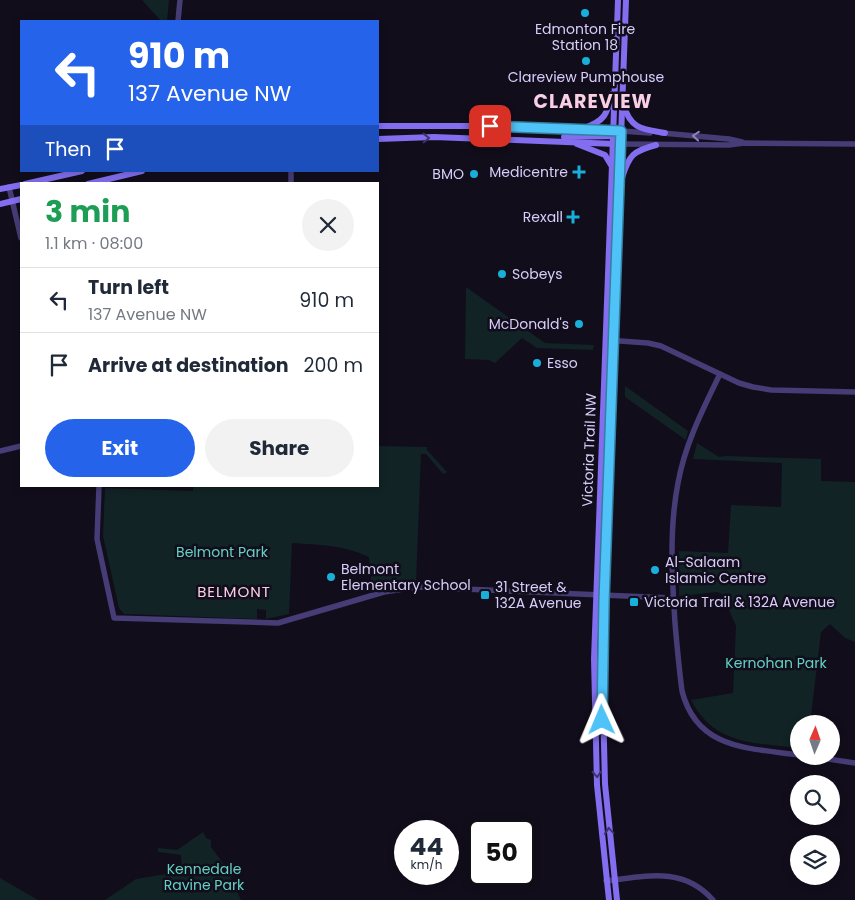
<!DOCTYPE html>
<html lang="en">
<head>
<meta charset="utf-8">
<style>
	:root { --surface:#fff; --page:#f2f2f3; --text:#1f2937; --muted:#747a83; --line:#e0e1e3; --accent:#2563eb }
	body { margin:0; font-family:Poppins,sans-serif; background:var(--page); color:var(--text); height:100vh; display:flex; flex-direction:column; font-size:19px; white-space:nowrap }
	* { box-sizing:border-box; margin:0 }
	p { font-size:16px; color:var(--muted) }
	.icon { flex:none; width:28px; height:28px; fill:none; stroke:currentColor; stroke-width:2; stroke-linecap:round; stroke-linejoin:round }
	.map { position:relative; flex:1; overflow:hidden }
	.sheet { position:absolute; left:20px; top:182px; width:359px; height:305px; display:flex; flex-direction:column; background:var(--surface); border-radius:0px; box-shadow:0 2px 8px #0003 }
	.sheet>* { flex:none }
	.banner { position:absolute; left:20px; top:20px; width:359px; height:152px; border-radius:0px; box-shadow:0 2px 8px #0003; background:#2563eb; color:#fff; overflow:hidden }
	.needle { width:32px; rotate:2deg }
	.controls { position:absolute; left:790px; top:715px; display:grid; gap:10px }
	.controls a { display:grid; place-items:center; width:50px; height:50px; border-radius:50%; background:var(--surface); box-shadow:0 2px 8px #0003; font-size:25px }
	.speed { position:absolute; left:394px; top:820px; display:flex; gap:10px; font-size:25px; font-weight:700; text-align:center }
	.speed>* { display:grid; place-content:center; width:65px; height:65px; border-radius:50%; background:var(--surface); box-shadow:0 2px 8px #0003; line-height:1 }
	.speed small { font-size:12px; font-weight:400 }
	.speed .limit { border:2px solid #111; border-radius:8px; background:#fff; color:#111 }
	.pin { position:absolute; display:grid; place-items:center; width:42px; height:42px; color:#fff; margin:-21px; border-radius:10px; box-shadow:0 2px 8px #0006 }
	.me { position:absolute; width:55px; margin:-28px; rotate:359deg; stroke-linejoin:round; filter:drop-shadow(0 0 4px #0008) }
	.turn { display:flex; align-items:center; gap:18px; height:105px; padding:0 25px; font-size:22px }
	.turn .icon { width:65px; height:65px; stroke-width:2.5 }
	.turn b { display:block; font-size:35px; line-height:42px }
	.then { display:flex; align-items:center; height:48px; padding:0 25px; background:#0003; gap:10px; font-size:19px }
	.round { display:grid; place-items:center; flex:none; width:52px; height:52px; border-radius:26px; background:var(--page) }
	.headline { display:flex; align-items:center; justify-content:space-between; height:85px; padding:0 25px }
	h1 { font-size:30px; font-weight:700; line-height:38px; color:#1e9e55 }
	.primary-button { display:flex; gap:10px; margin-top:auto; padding:10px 25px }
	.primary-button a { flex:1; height:58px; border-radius:30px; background:var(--accent); color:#fff; font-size:20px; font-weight:700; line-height:58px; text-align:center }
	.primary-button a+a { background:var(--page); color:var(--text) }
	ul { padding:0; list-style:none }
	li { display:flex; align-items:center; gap:15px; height:65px; padding:0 25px; border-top:1px solid var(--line) }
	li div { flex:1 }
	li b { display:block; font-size:19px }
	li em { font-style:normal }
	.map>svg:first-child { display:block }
</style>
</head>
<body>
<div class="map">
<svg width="855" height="900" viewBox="0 0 855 900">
	<rect width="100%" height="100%" fill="#110d1b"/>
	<!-- green -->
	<g fill="#112325">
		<polygon points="142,0 169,0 167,21 161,21"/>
		<polygon points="466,287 545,343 594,345 593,350 537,348 522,338 495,363 489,360 465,359"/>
		<polygon points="625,386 688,431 686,440 625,397"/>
		<path d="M 697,443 L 719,457 L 726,456 L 821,459 L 821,481 L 855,482 L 855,642 L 845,638 L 830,624 L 821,632 L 810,724 L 799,724 L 799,748 C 753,742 715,746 691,700 L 733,693 L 736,626 L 722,594 L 717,592 L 679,596 L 679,551 L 728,553 L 731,505 L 781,507 L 782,463 L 693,459 Z"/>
		<path d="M 378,446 L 427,447 L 427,450 L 447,472 L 443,474 L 426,454 L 421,454 L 416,582 L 402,584 L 372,592 L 369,557 C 343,545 321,545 292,543 L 289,614 L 266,619 L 266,610 L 257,609 L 257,619 L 124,614 L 119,608 L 103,536 L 105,488 L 193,491 L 193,486 L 378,486 Z"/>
		<polygon points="203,832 206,838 211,840 211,847 225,866 241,900 105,900 136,879 178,872 182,868 181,855 158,852 158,848 177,850"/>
		<polygon points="0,878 38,900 0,900"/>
	</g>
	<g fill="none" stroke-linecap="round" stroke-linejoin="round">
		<!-- tertiary -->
		<g stroke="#463d76" stroke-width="5.5">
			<polyline points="178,21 180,0"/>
			<polyline points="621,131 650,133"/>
			<polyline points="662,133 729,139 742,142"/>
			<polyline points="621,144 729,145 744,143 855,144"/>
			<polyline points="291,184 291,171"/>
			<polyline points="9,187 21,238"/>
			<polyline points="606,340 648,343 661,346 739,383 753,387 771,390 855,392"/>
			<path d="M 720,374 C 703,409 685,444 678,483 C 669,529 672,577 675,623 C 677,646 679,668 682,691 C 697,750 749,748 799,755"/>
			<polyline points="0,451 21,446"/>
			<polyline points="99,486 97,539 114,618 278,623 384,592 418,587 673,598"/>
			<polyline points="808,756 855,763"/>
			<path d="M 606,881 C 646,876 683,866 713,900"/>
		</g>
		<!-- secondary -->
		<g stroke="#826eef" stroke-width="6">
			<path d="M 624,106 C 631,130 644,129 665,133"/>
			<polyline points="378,126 502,126 617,131"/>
			<path d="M 584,128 C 605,121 607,114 612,94"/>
			<polyline points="564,137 616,136"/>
			<polyline points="378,139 434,137 616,144"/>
			<polyline points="577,144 605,155 611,165"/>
			<path d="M 622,178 C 629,155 633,151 656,145"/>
			<polyline points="25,184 82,171"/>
			<polyline points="88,184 142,171"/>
			<polyline points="0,189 21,185"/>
			<polyline points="0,204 21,199"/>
			<polyline points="609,900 597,785 594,659 618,0"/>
			<polyline points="617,900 605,784 602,662 626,0"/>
		</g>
	</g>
	<!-- one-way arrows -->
	<defs><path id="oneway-chevron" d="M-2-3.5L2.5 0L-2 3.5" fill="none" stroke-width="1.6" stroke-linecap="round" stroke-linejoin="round" transform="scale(1.25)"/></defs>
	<use stroke="#8f85b8" href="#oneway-chevron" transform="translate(696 136) rotate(-175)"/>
	<g stroke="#3e3470">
		<use href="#oneway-chevron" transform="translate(426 138) rotate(-1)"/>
		<use href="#oneway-chevron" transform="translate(597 774) rotate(87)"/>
		<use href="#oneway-chevron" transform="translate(609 831) rotate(-95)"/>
	</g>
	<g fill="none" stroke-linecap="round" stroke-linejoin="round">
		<defs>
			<polyline id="route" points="490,126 621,131 604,601 602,720"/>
		</defs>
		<!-- route casing -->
		<use href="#route" stroke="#337fa1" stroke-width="12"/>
		<!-- route -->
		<use href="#route" stroke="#4fc3f7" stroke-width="9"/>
	</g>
	<!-- markers -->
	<g fill="#18afdb" stroke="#110d1b" stroke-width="2">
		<circle cx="585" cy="13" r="5"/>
		<circle cx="586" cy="61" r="5"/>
		<path d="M576.5 164.5h5v5h5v5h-5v5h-5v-5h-5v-5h5z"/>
		<circle cx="474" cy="174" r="5"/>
		<path d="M570.5 209.5h5v5h5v5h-5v5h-5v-5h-5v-5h5z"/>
		<circle cx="502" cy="274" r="5"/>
		<circle cx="579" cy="324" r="5"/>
		<circle cx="537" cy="363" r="5"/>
		<circle cx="655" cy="570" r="5"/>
		<circle cx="331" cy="577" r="5"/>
		<rect x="480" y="590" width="10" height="10" rx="2.5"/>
		<rect x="629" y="597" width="10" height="10" rx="2.5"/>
	</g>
	<g text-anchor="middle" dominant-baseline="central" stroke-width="5" stroke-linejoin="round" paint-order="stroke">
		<!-- poi labels -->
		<g font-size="14" fill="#d8cdfa" stroke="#110d1b" text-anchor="start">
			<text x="585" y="29" text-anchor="middle">Edmonton Fire<tspan x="585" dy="16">Station 18</tspan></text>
			<text x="586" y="77" text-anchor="middle">Clareview Pumphouse</text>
			<text x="568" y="172" text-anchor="end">Medicentre</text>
			<text x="464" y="174" text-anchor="end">BMO</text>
			<text x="563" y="217" text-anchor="end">Rexall</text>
			<text x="512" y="274">Sobeys</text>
			<text x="569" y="324" text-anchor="end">McDonald's</text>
			<text x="547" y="363">Esso</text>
			<text x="665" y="562">Al-Salaam<tspan x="665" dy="16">Islamic Centre</tspan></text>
			<text x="341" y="569">Belmont<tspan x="341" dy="16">Elementary School</tspan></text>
			<text x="495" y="587">31 Street &amp;<tspan x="495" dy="16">132A Avenue</tspan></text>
			<text x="644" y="602">Victoria Trail &amp; 132A Avenue</text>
		</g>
		<!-- street labels -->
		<g font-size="14" fill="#d8cdfa" stroke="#110d1b">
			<text transform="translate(589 450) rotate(-88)">Victoria Trail NW</text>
		</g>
		<!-- park labels -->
		<g font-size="14" fill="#62d1c3" stroke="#110d1b">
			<text x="222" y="552">Belmont Park</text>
			<text x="776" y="663">Kernohan Park</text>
			<text x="204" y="869">Kennedale<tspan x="204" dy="16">Ravine Park</tspan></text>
		</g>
		<!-- neighbourhood labels -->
		<g font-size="15" letter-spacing="1" fill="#facfe5" stroke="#110d1b">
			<text x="234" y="591">BELMONT</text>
		</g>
		<!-- district labels -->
		<g font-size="19" font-weight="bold" letter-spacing="1" fill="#facfe5" stroke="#110d1b">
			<text x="593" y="101">CLAREVIEW</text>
		</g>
	</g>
</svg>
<div class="controls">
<a><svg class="needle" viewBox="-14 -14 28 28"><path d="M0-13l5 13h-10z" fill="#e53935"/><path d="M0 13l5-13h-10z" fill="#747a83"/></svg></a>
<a><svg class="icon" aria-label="search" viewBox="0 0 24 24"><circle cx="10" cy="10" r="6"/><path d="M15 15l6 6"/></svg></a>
<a><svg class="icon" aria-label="layers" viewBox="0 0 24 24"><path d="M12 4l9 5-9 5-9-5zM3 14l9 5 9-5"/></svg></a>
</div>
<div class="speed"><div>44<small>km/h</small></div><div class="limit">50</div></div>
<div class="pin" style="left:490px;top:126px;background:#d93025"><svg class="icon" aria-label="arrive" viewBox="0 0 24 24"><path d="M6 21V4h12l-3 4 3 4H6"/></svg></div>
<svg class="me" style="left:602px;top:720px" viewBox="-20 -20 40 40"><path d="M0-17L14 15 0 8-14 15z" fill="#4fc3f7" stroke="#fff" stroke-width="4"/></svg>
<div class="banner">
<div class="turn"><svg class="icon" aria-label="left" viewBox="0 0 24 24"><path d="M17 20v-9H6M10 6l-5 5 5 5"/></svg><div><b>910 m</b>137 Avenue NW</div></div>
<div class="then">Then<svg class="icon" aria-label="arrive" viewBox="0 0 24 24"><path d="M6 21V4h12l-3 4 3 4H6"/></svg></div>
</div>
<section class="sheet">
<div class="headline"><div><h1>3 min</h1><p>1.1 km · 08:00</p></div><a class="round"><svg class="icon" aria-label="close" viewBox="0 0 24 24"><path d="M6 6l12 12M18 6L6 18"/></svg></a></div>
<ul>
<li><svg class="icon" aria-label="left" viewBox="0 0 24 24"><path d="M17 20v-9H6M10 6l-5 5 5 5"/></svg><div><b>Turn left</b><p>137 Avenue NW</p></div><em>910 m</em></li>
<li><svg class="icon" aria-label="arrive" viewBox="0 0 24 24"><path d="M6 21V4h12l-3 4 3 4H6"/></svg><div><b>Arrive at destination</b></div><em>200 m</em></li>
</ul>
<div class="primary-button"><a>Exit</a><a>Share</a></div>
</section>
</div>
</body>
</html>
